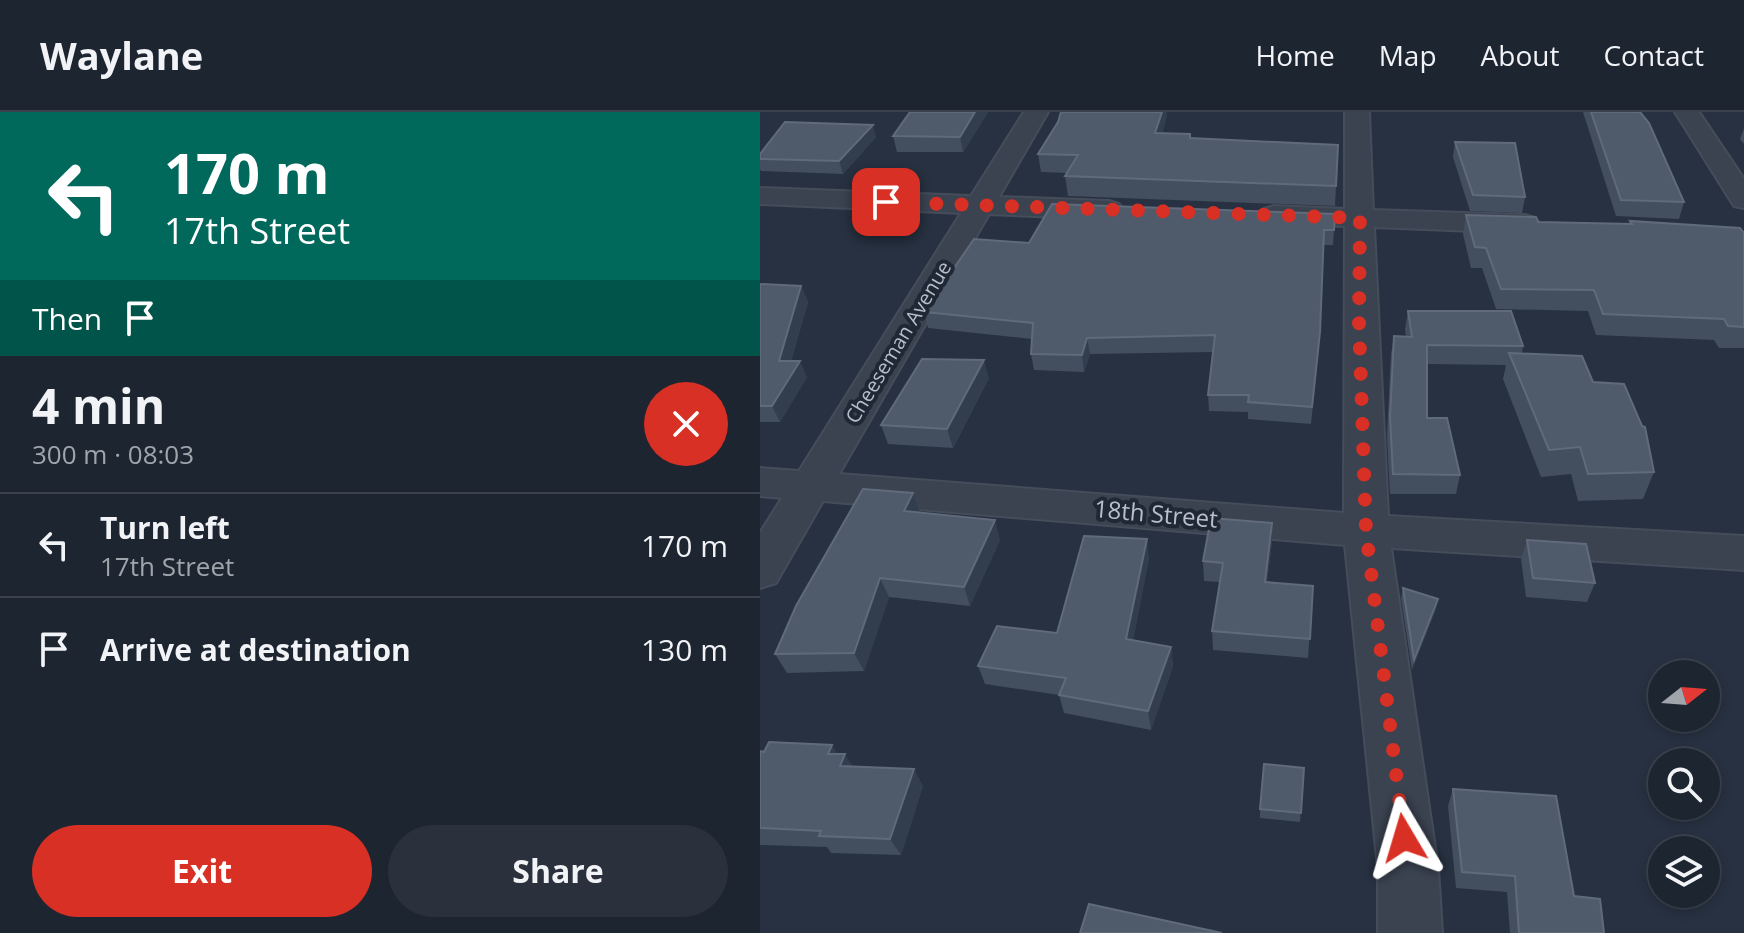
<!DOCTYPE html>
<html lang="en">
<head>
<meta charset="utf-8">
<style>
	:root { --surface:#1d2531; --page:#2a313d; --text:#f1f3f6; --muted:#a0a5ab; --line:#3b424d; --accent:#d93025 }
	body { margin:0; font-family:"Open Sans",sans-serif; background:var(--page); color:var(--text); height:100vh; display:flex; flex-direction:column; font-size:30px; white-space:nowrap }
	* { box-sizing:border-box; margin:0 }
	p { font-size:26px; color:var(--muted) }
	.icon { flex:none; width:44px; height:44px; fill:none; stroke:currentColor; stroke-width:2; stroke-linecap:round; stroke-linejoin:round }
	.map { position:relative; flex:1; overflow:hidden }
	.panel { display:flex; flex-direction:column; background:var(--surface); width:760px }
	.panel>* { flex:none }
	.top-card { background:#00695c; color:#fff; overflow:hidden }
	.needle { width:52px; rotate:73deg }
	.controls { position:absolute; left:888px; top:548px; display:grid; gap:16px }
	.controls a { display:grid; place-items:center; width:72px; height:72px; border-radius:50%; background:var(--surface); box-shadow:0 4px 12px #0003,0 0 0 2px var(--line); font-size:40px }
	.pin { position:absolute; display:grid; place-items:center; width:68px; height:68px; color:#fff; margin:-34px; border-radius:16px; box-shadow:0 4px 12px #0006 }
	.me { position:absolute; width:88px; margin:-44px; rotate:353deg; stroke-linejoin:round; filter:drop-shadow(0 0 6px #0008) }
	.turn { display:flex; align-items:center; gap:28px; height:168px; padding:0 32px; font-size:36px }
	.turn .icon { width:104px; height:104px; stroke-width:2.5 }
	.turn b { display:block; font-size:56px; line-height:68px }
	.then { display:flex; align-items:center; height:76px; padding:0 32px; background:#0003; gap:16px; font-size:30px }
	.round { display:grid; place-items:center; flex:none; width:84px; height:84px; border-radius:42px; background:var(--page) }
	.headline { display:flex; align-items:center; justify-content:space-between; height:136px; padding:0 32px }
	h1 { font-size:48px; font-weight:700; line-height:60px }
	.primary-button { display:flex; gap:16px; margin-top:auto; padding:16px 32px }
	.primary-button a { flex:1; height:92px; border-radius:48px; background:var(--accent); color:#fff; font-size:32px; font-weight:700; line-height:92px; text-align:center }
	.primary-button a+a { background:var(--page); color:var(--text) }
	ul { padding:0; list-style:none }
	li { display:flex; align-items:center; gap:24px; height:104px; padding:0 32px; border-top:2px solid var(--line) }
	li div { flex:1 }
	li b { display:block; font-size:30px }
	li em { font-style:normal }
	header { display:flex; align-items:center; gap:48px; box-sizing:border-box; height:112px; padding:0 40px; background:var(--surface); border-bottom:2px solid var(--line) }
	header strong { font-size:38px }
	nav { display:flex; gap:44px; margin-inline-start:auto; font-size:28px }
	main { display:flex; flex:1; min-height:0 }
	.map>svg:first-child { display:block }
</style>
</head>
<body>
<header>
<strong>Waylane</strong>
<nav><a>Home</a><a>Map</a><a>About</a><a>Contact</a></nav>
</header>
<main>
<section class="panel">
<div class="top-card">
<div class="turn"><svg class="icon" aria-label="left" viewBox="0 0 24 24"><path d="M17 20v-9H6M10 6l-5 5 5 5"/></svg><div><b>170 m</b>17th Street</div></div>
<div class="then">Then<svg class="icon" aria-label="arrive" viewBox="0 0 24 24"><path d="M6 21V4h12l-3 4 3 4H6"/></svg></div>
</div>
<div class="headline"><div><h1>4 min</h1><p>300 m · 08:03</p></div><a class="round" style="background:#d93025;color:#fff"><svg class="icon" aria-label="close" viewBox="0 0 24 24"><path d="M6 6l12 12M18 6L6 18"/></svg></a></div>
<ul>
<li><svg class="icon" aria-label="left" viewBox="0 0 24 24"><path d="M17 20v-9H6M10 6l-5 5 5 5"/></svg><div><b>Turn left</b><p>17th Street</p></div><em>170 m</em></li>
<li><svg class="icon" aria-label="arrive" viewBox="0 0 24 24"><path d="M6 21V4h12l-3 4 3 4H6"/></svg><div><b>Arrive at destination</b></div><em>130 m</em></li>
</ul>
<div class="primary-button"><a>Exit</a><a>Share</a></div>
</section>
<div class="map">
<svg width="984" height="821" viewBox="0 0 984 821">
	<rect width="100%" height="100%" fill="#273141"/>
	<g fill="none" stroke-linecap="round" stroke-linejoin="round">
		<defs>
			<g id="minor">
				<polygon points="264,0 288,0 239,85 349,89 359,92 363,98 359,104 349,107 229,102 79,362 584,401 585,114 514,112 504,109 500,103 504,97 514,94 585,97 585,0 609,0 613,98 765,103 775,106 780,112 775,118 765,121 614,115 628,404 984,424 984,458 631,436 678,756 682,821 618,821 618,756 585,433 63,389 16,471 0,476 0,421 22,386 0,384 0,356 39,359 201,101 0,92 0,76 211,84"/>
				<polygon points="915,0 939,0 984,67 984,96 974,94"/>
			</g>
		</defs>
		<!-- minor casing -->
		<use href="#minor" stroke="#454c5a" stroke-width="4"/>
		<!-- minor -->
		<use href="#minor" fill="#3b4351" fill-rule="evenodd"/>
	</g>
	<!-- wall -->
	<g fill="#434e5f">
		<polygon points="150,0 228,0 203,40 137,40 133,24"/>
		<polygon points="823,0 880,0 924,90 919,107 856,104"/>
		<polygon points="407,4 402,21 430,26 576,74 575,94 308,84 305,64 307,61 281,60 278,42"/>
		<polygon points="984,16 984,32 980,27"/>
		<polygon points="116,25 83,62 1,59 0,57 0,42"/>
		<polygon points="695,30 765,85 762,101 710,99 693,45"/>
		<polygon points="575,102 573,133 563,133 559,236 551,312 488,307 488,300 449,299 448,283 453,240 330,242 324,260 274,258 271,242 272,227 168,216 164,200 269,131"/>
		<polygon points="706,103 778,110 869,112 870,109 984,121 984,236 959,236 954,228 836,223 828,199 736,197 722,156 711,156 703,122"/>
		<polygon points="0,172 41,174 48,190 31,249 47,265 20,310 0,310"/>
		<polygon points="648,199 763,234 762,242 833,270 894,360 883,387 818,389 811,362 781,365 743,267 746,253 667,252 667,306 700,363 696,382 630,382 627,324 631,242 634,224 646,225 645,217"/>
		<polygon points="229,266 193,336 128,332 121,313"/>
		<polygon points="153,381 160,400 240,428 210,494 129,485 104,559 27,561 15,542"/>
		<polygon points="767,428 835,471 827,490 766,485 761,447"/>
		<polygon points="512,430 507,470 553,474 548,546 453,538 452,519 460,470 444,469 443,449"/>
		<polygon points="389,446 373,528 411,535 413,554 391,618 304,601 299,583 225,572 218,554 297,521"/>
		<polygon points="643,476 678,487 676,497 652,558 641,486"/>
		<polygon points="0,639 77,642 93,655 163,674 141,743 71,741 67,735 0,733"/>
		<polygon points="544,656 540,710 500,706 500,697"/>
		<polygon points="693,677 814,784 844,821 750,821 747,780 696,776 688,694"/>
	</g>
	<!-- shaded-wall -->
	<g fill="#323d4e">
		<polygon points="215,0 228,0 203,40 200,25"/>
		<polygon points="402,0 407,0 407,4 396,40 395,21"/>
		<polygon points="113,13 116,25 83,62 79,49"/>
		<polygon points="41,174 48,190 26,265 19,249"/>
		<polygon points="327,226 330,242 324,260 322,243"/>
		<polygon points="224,248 229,266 193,336 187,317"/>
		<polygon points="40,249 47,265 20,310 12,294"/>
		<polygon points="153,381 160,400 144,399"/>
		<polygon points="235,408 240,428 210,494 204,475"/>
		<polygon points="512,411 512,430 505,489 505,470"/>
		<polygon points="387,427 389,446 370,546 366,527"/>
		<polygon points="120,466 129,485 104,559 94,541"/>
		<polygon points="678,487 676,497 652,558 654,548"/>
		<polygon points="411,535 413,554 391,618 388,599"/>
		<polygon points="72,633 82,649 85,642 96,660 91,672 68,642"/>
		<polygon points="154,657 163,674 141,743 130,727"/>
	</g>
	<!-- building -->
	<g fill="#4f5a6b" stroke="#606a7a" stroke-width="2">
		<polygon points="150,0 215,0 200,25 133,24"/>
		<polygon points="301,0 402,0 395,21 430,22 430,26 578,33 576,74 305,64 318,43 278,42 298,10"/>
		<polygon points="831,0 880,0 889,11 924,90 861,88"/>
		<polygon points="25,10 113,13 79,49 0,47 0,42"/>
		<polygon points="695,30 755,31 765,85 713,83"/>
		<polygon points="292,92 575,102 574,118 564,118 560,220 552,295 488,290 489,283 448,283 455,223 327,226 322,243 271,242 273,211 164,200 214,127 269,131"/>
		<polygon points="706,103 776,105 778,110 872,112 870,109 980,116 984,121 984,215 968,214 964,207 843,202 834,178 741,177 726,136 715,135"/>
		<polygon points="0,172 41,174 19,249 40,249 12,294 0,294"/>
		<polygon points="648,199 751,199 763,234 667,233 667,306 687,306 700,363 633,362 630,305 634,224 652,225"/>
		<polygon points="749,241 822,244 833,270 864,272 882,314 885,315 894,360 828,362 820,335 789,338"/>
		<polygon points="162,247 224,248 187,317 121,313"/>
		<polygon points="103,377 153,381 144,399 235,408 204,475 120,466 94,541 15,542 36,494"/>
		<polygon points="451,406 512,411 505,470 553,474 550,527 452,519 463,451 443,449"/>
		<polygon points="324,424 387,427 366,527 411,535 388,599 299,583 306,566 218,554 237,514 297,521"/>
		<polygon points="767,428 826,432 835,471 773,466"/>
		<polygon points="643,476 678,487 654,548"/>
		<polygon points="9,630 72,633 68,642 85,642 80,654 154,657 130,727 59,724 61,719 0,716 0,639 4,640"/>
		<polygon points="504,652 544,656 541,701 500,697"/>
		<polygon points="693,677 796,684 814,784 840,787 844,821 759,821 755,764 702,760"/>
		<polygon points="329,792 462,821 320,821"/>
	</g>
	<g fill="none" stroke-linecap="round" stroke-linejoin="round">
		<!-- route -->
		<polyline stroke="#d93025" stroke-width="14" stroke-dasharray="0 25.2" points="126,90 600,106 599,210 606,419 644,726"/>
	</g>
	<g text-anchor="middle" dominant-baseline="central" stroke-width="8" stroke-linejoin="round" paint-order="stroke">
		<!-- far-street labels -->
		<g font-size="20" fill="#b8bfcb" stroke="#202836">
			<text transform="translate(138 230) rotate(-59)">Cheeseman Avenue</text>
		</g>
		<!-- street labels -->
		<g font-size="24" fill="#b8bfcb" stroke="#202836">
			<text transform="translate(396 401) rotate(5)">18th Street</text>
		</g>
	</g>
</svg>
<div class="controls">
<a><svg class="needle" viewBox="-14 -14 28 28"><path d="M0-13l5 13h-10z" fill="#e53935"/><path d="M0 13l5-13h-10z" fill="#a0a5ab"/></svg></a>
<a><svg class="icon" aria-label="search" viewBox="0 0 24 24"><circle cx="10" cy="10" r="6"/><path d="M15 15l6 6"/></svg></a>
<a><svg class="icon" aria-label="layers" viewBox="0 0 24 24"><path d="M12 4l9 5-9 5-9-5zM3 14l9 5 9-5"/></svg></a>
</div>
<div class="pin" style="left:126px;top:90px;background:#d93025"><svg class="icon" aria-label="arrive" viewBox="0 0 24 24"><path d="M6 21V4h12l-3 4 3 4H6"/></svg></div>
<svg class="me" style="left:644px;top:726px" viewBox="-20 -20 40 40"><path d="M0-17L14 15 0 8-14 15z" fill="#d93025" stroke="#fff" stroke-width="4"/></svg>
</div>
</main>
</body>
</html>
